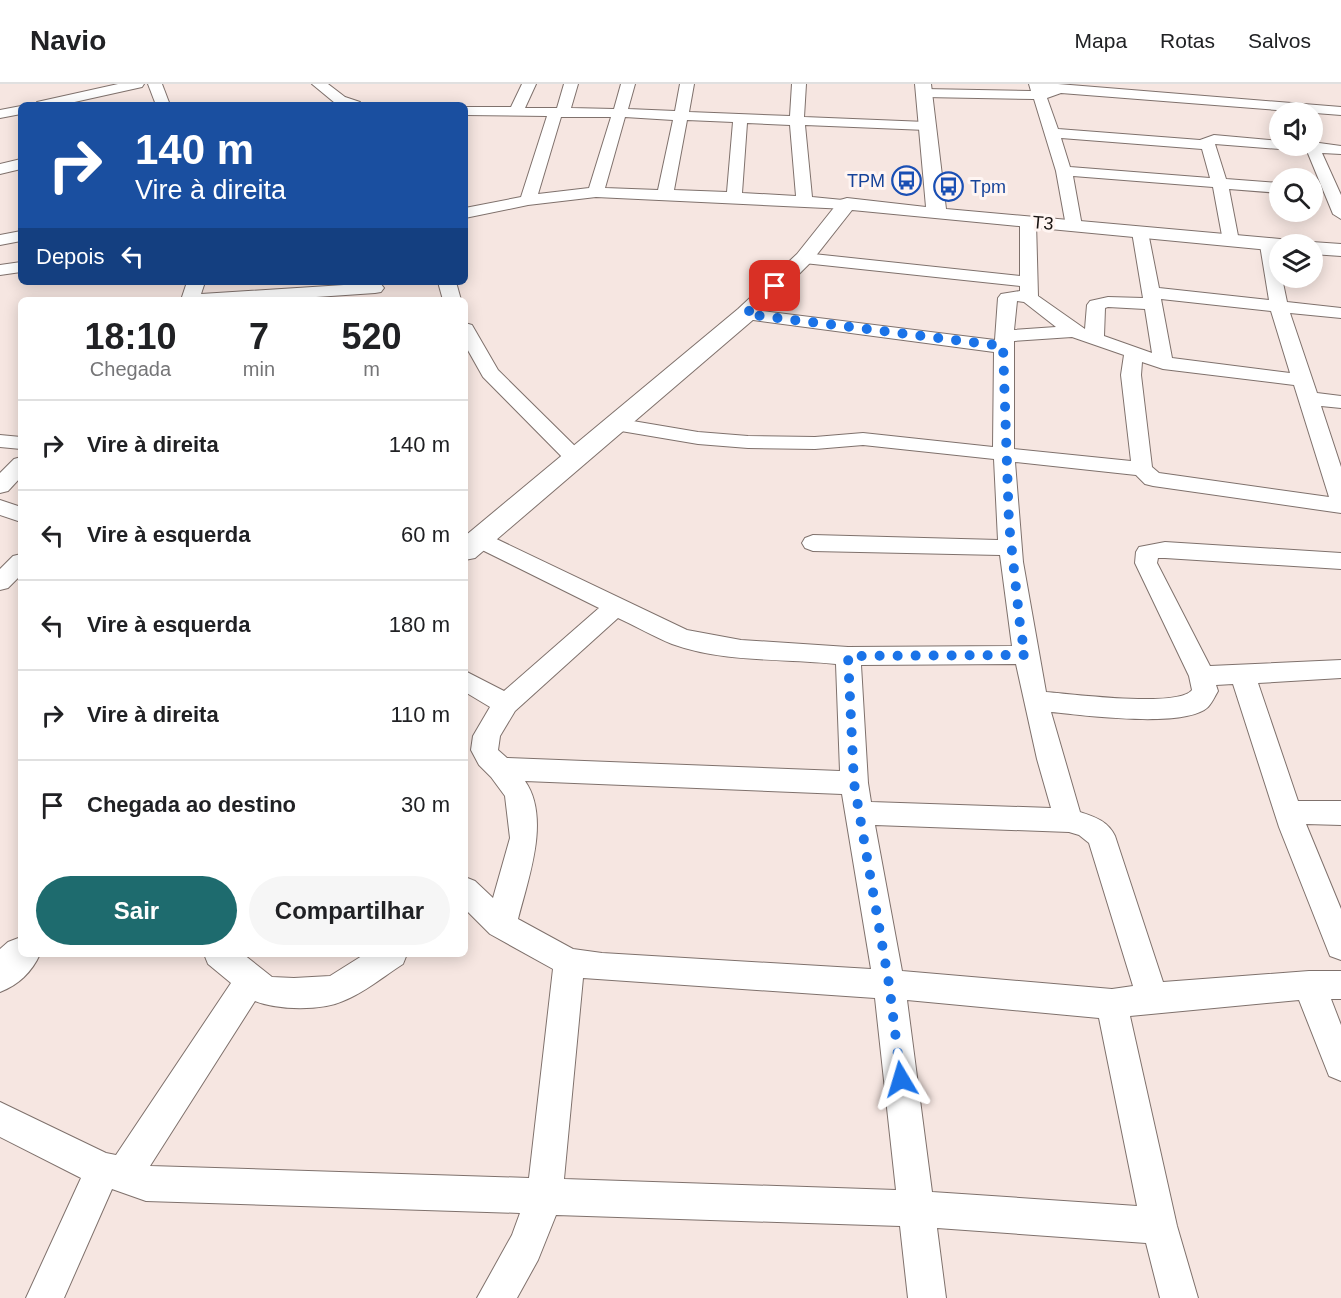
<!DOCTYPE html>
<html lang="pt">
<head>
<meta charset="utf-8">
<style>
	:root { --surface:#fff; --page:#f6f6f6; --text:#202124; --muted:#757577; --line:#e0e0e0; --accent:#1e6b6e }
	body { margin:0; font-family:Arial,sans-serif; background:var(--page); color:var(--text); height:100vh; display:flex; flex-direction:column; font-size:22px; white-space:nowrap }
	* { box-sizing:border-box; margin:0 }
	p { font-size:20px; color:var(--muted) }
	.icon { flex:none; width:33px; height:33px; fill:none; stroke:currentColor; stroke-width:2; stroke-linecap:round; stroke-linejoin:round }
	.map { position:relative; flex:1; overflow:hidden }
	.side { position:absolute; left:18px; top:213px; width:450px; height:660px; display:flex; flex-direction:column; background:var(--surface); border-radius:9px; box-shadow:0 3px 15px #0003 }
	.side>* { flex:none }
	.guide { position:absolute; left:18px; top:18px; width:450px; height:183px; border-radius:9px; box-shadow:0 3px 15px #0003; background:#1a4fa0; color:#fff; overflow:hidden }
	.fabs { position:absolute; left:1269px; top:18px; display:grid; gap:12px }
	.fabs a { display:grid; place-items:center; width:54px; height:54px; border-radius:50%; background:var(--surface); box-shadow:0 3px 15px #0003; font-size:30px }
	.pin { position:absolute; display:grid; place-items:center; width:51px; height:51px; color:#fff; margin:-26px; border-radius:12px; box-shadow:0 3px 9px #0006 }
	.me { position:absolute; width:66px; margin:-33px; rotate:353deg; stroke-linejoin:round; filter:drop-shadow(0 0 4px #0008) }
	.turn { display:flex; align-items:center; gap:21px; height:126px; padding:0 18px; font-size:27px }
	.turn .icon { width:78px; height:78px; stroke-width:2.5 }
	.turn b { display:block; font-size:42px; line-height:51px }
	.then { display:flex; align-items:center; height:57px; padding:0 18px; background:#0003; gap:12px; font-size:22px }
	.eta { display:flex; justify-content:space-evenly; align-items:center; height:102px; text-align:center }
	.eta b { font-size:36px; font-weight:800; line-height:42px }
	.primary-button { display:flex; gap:12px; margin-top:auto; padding:12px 18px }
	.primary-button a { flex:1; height:69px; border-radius:36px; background:var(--accent); color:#fff; font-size:24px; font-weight:800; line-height:69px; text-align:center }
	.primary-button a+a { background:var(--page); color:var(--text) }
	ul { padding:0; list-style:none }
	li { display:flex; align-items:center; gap:18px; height:90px; padding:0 18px; border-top:2px solid var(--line) }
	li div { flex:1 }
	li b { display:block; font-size:22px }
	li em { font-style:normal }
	header { display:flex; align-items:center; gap:36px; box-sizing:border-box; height:84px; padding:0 30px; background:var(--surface); border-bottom:2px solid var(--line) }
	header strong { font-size:28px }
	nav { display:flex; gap:33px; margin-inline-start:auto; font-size:21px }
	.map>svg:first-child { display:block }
</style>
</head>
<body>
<header>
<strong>Navio</strong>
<nav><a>Mapa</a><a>Rotas</a><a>Salvos</a></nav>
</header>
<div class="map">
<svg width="1341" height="1214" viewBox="0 0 1341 1214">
	<rect width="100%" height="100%" fill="#f6e6e1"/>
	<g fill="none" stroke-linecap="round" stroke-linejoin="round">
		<defs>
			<g id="minor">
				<polygon points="118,0 144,0 142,3 61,21 35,21 37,18"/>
				<polygon points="148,0 162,0 170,21 156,21"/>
				<polygon points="312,0 328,0 345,13 360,18 362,21 335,19"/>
				<path d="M 522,0 L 536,0 L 525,24 L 557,24 L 564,0 L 578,0 L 571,24 L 614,25 L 621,0 L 635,0 L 628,25 L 675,27 L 680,0 L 694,0 L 689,28 L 790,32 L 792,0 L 806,0 L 804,33 L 926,38 L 933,42 L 926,46 L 805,41 L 812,113 L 853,117 L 855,120 L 847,125 L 596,113 L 528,121 L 465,134 L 465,124 L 521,113 L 547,32 L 465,31 L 465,23 L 511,23 ZM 561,33 L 611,33 L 589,104 L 538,110 ZM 625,33 L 673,36 L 658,106 L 605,104 ZM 687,36 L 733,38 L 727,108 L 674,106 ZM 747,39 L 790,41 L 796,112 L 742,109 Z"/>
				<path d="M 1029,0 L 1058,0 L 1341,23 L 1341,31 L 1061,9 L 1047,14 L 1058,45 L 1200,56 L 1214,51 L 1280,57 L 1280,62 L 1287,62 L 1280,65 L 1215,60 L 1226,95 L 1280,99 L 1280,109 L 1229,105 L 1239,157 L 1237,161 L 1225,161 L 1223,157 L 1213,103 L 1073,92 L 1082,142 L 1074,147 L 1066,142 L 1056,87 L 1034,15 L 924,13 L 917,9 L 924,5 L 1031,7 ZM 1061,54 L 1202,65 L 1210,94 L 1070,83 Z"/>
				<polygon points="21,22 21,30 0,34 0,26"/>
				<polygon points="1312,58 1341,62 1341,70 1322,69 1341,111 1341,135 1333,130 1307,67 1294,65 1292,62 1312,62"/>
				<polygon points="21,75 21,85 0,90 0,80"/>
				<path d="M 1028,133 L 1036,138 L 1038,212 L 1085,245 L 1087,221 L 1090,217 L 1108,213 L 1143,214 L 1132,148 L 1140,143 L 1148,148 L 1159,204 L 1269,216 L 1260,161 L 1268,156 L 1276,161 L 1280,194 L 1282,194 L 1287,218 L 1341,224 L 1341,234 L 1290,229 L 1317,309 L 1341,312 L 1341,324 L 1321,322 L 1341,383 L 1341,429 L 1153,402 L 1145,400 L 1136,391 L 1015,378 L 1023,478 L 1046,608 C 1072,610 1178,624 1192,606 L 1189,592 L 1135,479 L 1136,468 L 1139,463 L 1165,458 L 1341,469 L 1341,485 L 1165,474 L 1158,474 L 1157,479 L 1210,582 L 1341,576 L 1341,594 L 1258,599 L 1298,717 L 1341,717 L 1341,741 L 1306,740 L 1341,825 L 1341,876 L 1330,872 L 1279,743 L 1233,600 L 1216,601 L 1218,607 C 1215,612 1212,619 1208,623 C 1185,645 1082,631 1051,628 L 1080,728 C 1095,733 1108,737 1115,752 L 1163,898 L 1309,887 L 1341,887 L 1341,915 L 1331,915 L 1341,941 L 1341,997 L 1329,992 L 1299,916 L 1130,932 L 1177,1142 L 1198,1214 L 1160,1214 L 1146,1159 L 937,1144 L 946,1214 L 908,1214 L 900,1142 L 556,1131 L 538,1176 L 517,1214 L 477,1214 L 512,1151 L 520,1129 L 146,1117 L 112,1105 L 64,1214 L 26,1214 L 81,1094 L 0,1053 L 0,1018 L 106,1069 L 116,1071 L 231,899 L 208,880 L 204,870 L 243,870 L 272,893 L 294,894 L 330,892 L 365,870 L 407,870 L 403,880 C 384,892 364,909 343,917 C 321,927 277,926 255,917 L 150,1082 L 529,1094 L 553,885 L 490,850 L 465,825 L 465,793 L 475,797 L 493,814 L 510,754 L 505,712 L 491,693 L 479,681 L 471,666 L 473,652 L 490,623 L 465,608 L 465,587 L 504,607 L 599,524 L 470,460 L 467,455 L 470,450 L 478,447 L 486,450 L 687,546 L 741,556 L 848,563 L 1012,562 L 1000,471 L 813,467 L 805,464 L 802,459 L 805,454 L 813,451 L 998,456 L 994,375 L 863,361 L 815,365 L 748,364 L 698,360 L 615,346 L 608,344 L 605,340 L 608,336 L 615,334 L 698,348 L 748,352 L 815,353 L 863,349 L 993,363 L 994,268 L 746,235 L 740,234 L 737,230 L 740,226 L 746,225 L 995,256 L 998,214 L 1001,210 L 1020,207 L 1020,202 L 804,179 L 798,178 L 795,174 L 798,170 L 804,169 L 1020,192 L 1020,138 ZM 1161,215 L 1271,227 L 1290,289 L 1172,274 ZM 1017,217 L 1024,218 L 1056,243 L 1014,246 ZM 1108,223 L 1145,225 L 1152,269 L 1104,252 L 1105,224 ZM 1072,253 L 1124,271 L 1121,291 L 1131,377 L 1014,365 L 1014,257 ZM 1142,278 L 1163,285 L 1294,301 L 1329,413 L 1159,389 L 1152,383 L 1141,291 ZM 618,534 C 636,542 654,553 672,560 C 725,579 781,574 836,580 L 840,687 L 507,674 L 498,666 L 500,652 L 515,627 ZM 1016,580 L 1037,675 L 1051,724 L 871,718 L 868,699 L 861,581 ZM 525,697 L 842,710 L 871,885 L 602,869 L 573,865 L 518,835 C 528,795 551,734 525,697 ZM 875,741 L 1069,748 L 1079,751 L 1089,759 L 1133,902 L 1112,905 L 902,887 ZM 583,894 L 875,914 L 896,1106 L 564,1095 ZM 907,916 L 1099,934 L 1137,1122 L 932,1108 Z"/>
				<polygon points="21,147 21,157 0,161 0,151"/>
				<polygon points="21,178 21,188 0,191 0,181"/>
				<polygon points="187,198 205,198 201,210 375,199 381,200 384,204 381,208 375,209 272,216 181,216"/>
				<polygon points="438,198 456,198 461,216 443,216"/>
				<polygon points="465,239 472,241 498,286 582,369 585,374 582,379 575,380 568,379 483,293 465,261"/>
				<polygon points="0,351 21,353 21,365 0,363"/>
				<polygon points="21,373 21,393 8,407 0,409 0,389 14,375"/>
				<polygon points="0,416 21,423 21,438 0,431"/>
				<polygon points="21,470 21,491 8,504 0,506 0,485 13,472"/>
			</g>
			<g id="tertiary">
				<polygon points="915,0 931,0 946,125 1280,155 1287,157 1290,160 1280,160 1280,167 852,126 811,178 754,235 475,474 465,476 465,452 738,225 797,170 840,116 847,114 926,123"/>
				<polygon points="1312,158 1341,160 1341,172 1312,170 1312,160 1304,160"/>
				<path d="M 21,853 L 21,870 L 40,870 C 32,888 18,901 0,908 L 0,865 L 8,858 Z"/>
			</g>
		</defs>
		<!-- minor casing -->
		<use href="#minor" stroke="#7f716c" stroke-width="2"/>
		<!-- tertiary casing -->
		<use href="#tertiary" stroke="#7f716c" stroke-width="2"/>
		<!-- minor -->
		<use href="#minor" fill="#fff" fill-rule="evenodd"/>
		<!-- tertiary -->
		<use href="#tertiary" fill="#fff" fill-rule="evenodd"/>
	</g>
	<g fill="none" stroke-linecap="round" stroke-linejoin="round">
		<!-- route -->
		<polyline stroke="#1a73e8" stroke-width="10" stroke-dasharray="0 18" points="775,202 746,230 1003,262 1009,440 1021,550 1026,571 848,572 854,699 889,900 901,995"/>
	</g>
	<!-- icons -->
	<defs>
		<symbol id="bus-ring" viewBox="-11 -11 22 22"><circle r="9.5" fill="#fff5f2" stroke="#1a4fb4" stroke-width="1.5"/><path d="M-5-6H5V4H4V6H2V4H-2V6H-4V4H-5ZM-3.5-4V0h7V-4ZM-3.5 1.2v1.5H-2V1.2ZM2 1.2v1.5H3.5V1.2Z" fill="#1a4fb4"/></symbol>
	</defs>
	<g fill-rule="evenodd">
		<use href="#bus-ring" x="890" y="80" width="33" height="33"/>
		<use href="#bus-ring" x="932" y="86" width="33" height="33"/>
	</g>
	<g text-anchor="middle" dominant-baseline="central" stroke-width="6" stroke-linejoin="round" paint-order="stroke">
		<!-- far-transit labels -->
		<g font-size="18" fill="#164399" stroke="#fff5f2" text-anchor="end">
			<text x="885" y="97">TPM</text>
			<text x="970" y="103" text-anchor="start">Tpm</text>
		</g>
		<!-- far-street labels -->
		<g font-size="18" fill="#191412" stroke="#fff5f2">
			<text transform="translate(1043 139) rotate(5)">T3</text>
		</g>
	</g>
</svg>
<div class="fabs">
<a><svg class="icon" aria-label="sound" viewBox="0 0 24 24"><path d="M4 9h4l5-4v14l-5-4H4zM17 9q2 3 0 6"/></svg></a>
<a><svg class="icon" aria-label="search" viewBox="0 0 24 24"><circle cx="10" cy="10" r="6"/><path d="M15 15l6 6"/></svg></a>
<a><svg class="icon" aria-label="layers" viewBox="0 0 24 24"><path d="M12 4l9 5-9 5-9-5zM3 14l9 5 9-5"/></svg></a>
</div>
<div class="pin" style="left:775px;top:202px;background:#d93025"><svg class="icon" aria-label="arrive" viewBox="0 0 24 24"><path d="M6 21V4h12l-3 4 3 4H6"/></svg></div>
<svg class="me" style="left:901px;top:995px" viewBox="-20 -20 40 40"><path d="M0-17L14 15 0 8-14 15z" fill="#1a73e8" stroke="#fff" stroke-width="4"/></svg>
<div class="guide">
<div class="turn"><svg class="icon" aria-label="right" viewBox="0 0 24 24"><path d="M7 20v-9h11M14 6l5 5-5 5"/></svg><div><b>140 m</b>Vire à direita</div></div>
<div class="then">Depois<svg class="icon" aria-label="left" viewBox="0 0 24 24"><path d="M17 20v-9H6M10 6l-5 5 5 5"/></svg></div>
</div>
<section class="side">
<div class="eta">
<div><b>18:10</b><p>Chegada</p></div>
<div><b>7</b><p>min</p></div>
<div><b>520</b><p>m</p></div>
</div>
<ul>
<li><svg class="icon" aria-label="right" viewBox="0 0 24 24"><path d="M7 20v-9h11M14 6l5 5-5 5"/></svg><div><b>Vire à direita</b></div><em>140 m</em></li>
<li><svg class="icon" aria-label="left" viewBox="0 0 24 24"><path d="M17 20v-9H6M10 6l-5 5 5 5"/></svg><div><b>Vire à esquerda</b></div><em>60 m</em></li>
<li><svg class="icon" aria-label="left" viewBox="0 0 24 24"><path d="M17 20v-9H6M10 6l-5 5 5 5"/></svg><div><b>Vire à esquerda</b></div><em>180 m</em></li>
<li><svg class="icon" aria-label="right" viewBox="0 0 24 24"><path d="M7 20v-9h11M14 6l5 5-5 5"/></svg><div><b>Vire à direita</b></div><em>110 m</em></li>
<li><svg class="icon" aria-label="arrive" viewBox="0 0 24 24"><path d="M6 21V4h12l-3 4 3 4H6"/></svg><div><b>Chegada ao destino</b></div><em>30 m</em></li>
</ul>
<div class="primary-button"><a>Sair</a><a>Compartilhar</a></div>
</section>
</div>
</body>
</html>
